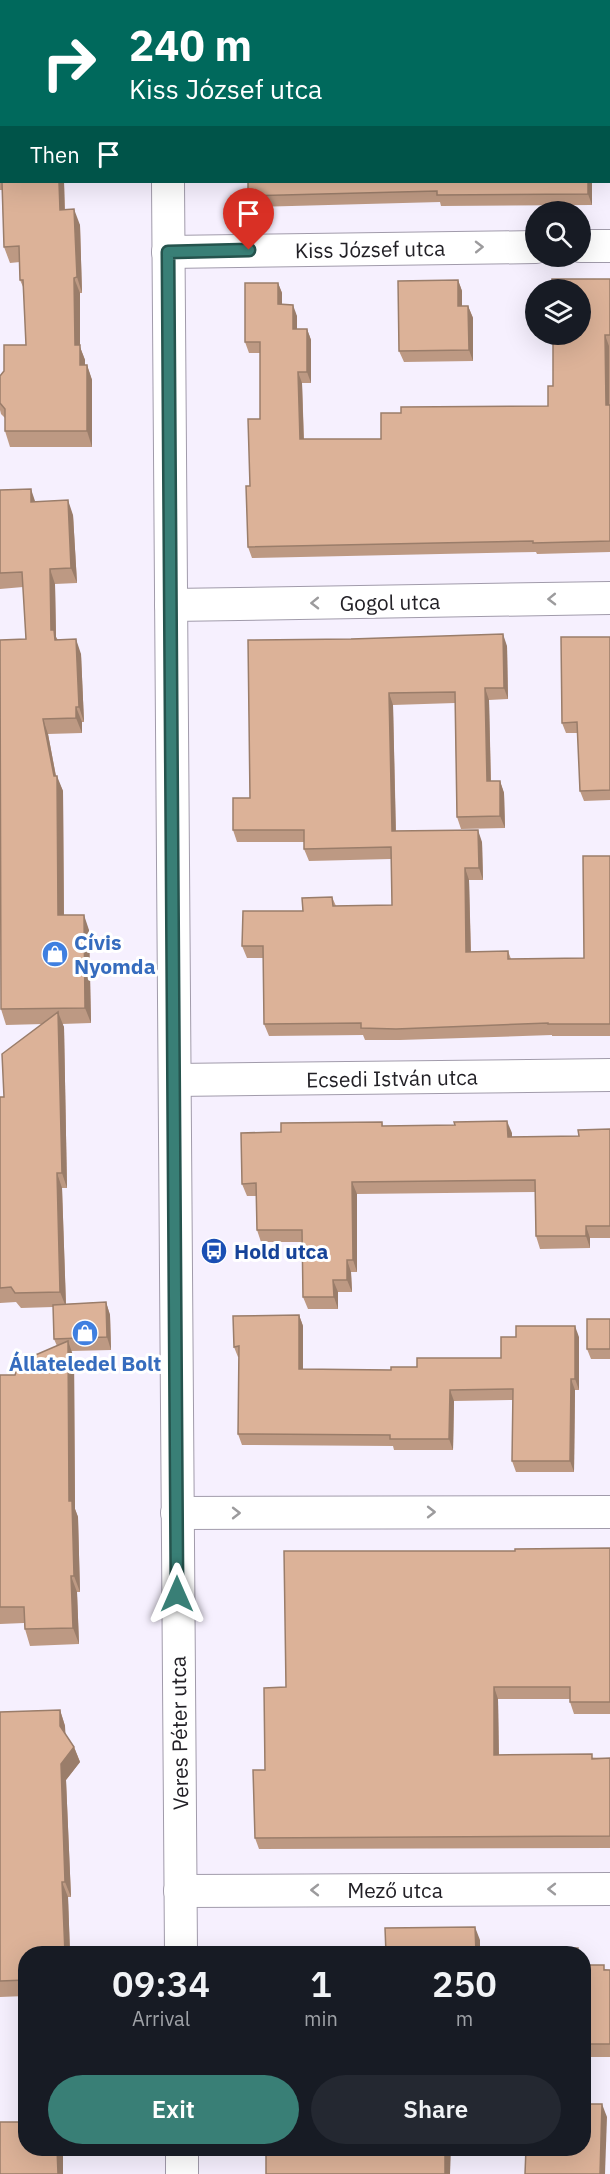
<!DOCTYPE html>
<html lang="en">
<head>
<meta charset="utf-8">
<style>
	:root { --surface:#171b24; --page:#242831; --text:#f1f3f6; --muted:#9ea1a6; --accent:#397f76 }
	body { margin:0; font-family:"IBM Plex Sans",sans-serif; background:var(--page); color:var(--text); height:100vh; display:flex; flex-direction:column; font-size:22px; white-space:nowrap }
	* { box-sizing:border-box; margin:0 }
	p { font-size:20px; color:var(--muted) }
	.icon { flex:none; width:33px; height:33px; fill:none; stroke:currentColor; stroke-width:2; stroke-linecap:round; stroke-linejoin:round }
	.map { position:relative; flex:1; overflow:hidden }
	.drawer { position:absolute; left:18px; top:1946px; width:573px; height:210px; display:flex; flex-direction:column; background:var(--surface); border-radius:24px; box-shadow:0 6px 24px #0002 }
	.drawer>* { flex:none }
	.guide { position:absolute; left:0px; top:0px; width:610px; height:183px; box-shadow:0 6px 24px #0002; background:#00695c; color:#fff; overflow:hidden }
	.controls { position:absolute; left:525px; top:201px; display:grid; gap:12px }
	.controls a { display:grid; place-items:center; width:66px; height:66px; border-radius:50%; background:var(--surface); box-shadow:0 6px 24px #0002; font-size:30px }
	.pin { position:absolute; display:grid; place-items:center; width:51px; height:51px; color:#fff; margin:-62px -26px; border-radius:50% 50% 50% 0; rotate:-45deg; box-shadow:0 0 6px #0007 }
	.pin .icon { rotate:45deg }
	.me { position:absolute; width:66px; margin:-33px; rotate:0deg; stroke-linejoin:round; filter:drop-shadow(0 0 4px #0008) }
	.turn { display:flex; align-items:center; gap:21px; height:126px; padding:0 30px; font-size:27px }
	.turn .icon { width:78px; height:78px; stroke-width:2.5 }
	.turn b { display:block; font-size:42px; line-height:51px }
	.then { display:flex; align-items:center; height:57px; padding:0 30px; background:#0003; gap:12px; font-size:22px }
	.eta { display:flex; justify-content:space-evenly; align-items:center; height:102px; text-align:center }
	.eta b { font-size:36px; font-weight:600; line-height:42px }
	.primary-button { display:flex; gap:12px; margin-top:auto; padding:12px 30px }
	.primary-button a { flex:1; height:69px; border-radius:36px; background:var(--accent); color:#fff; font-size:24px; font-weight:600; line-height:69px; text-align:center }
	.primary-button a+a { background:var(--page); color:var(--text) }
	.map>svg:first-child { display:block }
</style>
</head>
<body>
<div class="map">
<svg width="610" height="2174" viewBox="0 0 610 2174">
	<rect width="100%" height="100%" fill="#f6f0fe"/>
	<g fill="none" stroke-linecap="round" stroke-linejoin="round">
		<defs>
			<g id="street">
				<polyline points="167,0 167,2"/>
				<polyline points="168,182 181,1953"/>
				<polyline points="580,246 610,246"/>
				<polyline points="168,252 536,247"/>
				<polyline points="171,605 610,598"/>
				<polyline points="175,1080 610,1075"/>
				<polyline points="177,1513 610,1512"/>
				<polyline points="180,1891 610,1889"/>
				<polyline points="182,2148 182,2174"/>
			</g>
		</defs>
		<!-- street casing -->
		<use href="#street" stroke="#a19bab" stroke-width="34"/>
		<!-- street -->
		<use href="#street" stroke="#fff" stroke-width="32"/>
	</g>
	<!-- wall -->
	<g fill="#bd9983">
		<polygon points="0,0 85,0 86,2 2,2 2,182 64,182 65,210 80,225 82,293 80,293 80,347 85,360 85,365 87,365 92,380 92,447 10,447 5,431 5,418 1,414 0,410 0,376 26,345 24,289 20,280 20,262 10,263 4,247 2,190 0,190"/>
		<polygon points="248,182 592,182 592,205 441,206 440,202 252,207 248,196"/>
		<polygon points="610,279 610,552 537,554 536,552 252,558 248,547 250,486 260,419 260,353 249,353 245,342 278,283 282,293 282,304 297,316 297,329 307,329 311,340 311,383 302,383 304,439 381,439 401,413 548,406 553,386"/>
		<polygon points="458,280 462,291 462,306 468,306 473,318 473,361 404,362 399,351"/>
		<polygon points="0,490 73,515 77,583 55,584 56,637 58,640 81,654 84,722 82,722 82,733 48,734 56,776 63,791 64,915 89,930 91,1023 62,1024 64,1027 67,1188 62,1188 66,1304 106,1302 110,1315 111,1350 71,1351 74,1358 75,1509 78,1517 80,1592 77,1592 79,1644 30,1646 25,1629 24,1623 0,1624 0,1375 15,1375 57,1346 54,1339 53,1307 21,1308 16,1302 0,1303 0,1097 4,1097 43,1024 6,1025 1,1009 26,639 23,587 0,589"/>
		<polygon points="610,637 610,800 584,801 580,791 578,733 566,733 562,723"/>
		<polygon points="248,640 507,646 508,699 489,700 491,781 500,781 504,793 505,828 461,829 457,817 455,703 393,705 396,831 482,842 483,880 469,880 471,952 508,951 511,959 584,958 610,856 610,1036 552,1036 552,1035 400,1040 365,1040 363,1035 269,1036 264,1024 264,958 247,958 242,946 303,911 332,897 336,906 392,905 391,859 309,861 304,849 304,842 237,842 233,830 250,798"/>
		<polygon points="382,1122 383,1126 512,1133 512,1137 579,1136 610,1129 610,1238 590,1238 590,1248 540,1249 536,1236 536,1192 357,1194 357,1272 351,1272 352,1292 338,1292 338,1309 308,1309 303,1297 302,1242 261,1242 257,1230 256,1196 247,1196 242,1184 281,1132"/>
		<polygon points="299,1315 303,1326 303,1369 391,1370 501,1358 579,1337 579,1390 575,1390 574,1472 516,1472 512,1461 513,1400 454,1401 453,1450 394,1450 393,1446 242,1445 238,1434 239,1357 238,1357 234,1347"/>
		<polygon points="610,1319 610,1359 591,1359 587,1349"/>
		<polygon points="610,1548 610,1714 574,1714 570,1702 570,1699 498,1699 499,1755 610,1758 610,1848 259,1849 255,1838 265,1770 286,1687 515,1551"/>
		<polygon points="60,1710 65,1726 65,1734 74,1747 80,1762 66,1780 71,1897 68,1897 70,1953 26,1953 26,1996 0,1997 0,1712"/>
		<polygon points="584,1965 610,1970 610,2057 584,2057"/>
	</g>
	<!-- shaded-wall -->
	<g fill="#9a7d6a">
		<polygon points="59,182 64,182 65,226 60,210"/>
		<polygon points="588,182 592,182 592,205 588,194"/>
		<polygon points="74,209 80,225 82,293 77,277"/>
		<polygon points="74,278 80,293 80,347 85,360 85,380 80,365 75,345"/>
		<polygon points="458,280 462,291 462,318 458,306"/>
		<polygon points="278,283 282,293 282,315 278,304"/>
		<polygon points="293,305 297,316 297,340 293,329"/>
		<polygon points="468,306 473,318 473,361 469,350"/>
		<polygon points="307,329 311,340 311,383 307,372"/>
		<polygon points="605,335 609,346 609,416 606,405"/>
		<polygon points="87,365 92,380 92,447 87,431"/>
		<polygon points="298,372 302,383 304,450 300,439"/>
		<polygon points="31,489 36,504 31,502"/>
		<polygon points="68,500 73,515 77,583 71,568"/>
		<polygon points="50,569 55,584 56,637 59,645 60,655 51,630"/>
		<polygon points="503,634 507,646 508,699 504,688"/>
		<polygon points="76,639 81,654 84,722 79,707"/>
		<polygon points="485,688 489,700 491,793 487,781"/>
		<polygon points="389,693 393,705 396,843 392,831"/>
		<polygon points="76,707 82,722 82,733 76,718"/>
		<polygon points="43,719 48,734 57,782 57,776 63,791 64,930 58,915 54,776"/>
		<polygon points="500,781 504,793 505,828 500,816"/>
		<polygon points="478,830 482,842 483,880 479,868"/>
		<polygon points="465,868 469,880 471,964 466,952"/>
		<polygon points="84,915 89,930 91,1023 85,1008"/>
		<polygon points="58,1012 64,1027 67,1188 62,1173"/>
		<polygon points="507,1121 512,1133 512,1149 508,1137"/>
		<polygon points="57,1173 62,1188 66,1307 60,1292"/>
		<polygon points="352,1182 357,1194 357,1272 353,1260"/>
		<polygon points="586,1226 590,1238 590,1248 586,1236"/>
		<polygon points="347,1260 351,1272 352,1292 347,1280"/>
		<polygon points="333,1280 338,1292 338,1309 334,1297"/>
		<polygon points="106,1302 110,1315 111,1350 107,1337"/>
		<polygon points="299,1315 303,1326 303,1380 299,1369"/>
		<polygon points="575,1326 579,1337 579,1390 575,1379"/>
		<polygon points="68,1341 74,1358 75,1509 78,1517 80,1592 74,1576 69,1501"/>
		<polygon points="571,1379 575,1390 574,1472 570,1461"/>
		<polygon points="450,1390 454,1401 453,1450 449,1439"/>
		<polygon points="71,1576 77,1592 79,1644 73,1628"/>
		<polygon points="494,1687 498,1699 499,1767 494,1755"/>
		<polygon points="60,1710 65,1726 66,1742 60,1726"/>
		<polygon points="74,1747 80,1762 66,1780 71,1897 65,1882 61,1764"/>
		<polygon points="62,1882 68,1897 70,1953 65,1953"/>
		<polygon points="475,1927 480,1940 480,1953 476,1953"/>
		<polygon points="602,2104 607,2117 605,2174 600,2174"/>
		<polygon points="57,2148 63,2148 63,2174 58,2174"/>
		<polygon points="445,2148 451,2148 450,2174 445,2174"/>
	</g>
	<!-- building -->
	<g fill="#dcb298" stroke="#9a7d6a" stroke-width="1.5">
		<polygon points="0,0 85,0 85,2 2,2 2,174 0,174"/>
		<polygon points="246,0 610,0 610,59 609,59 609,2 246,2"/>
		<polygon points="2,182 59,182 60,210 74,209 77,277 74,278 75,345 80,345 80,365 87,365 87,431 5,431 5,409 0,403 0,376 4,371 4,345 26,345 23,280 20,280 19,246 4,247"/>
		<polygon points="248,182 588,182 588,194 437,195 437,191 248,196"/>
		<polygon points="552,279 610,279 610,335 605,335 606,405 610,405 610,541 533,543 533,541 248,547 246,486 250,486 248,419 260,419 260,342 245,342 245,283 278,283 278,304 293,305 293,329 307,329 307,372 298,372 300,439 381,439 381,413 401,413 401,407 548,406 548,386 553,386 553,334 580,334 580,290 552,290"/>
		<polygon points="458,280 458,306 468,306 469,350 399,351 398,281"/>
		<polygon points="31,489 31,502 68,500 71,568 50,569 51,630 54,630 55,640 76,639 79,707 76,707 76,718 43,719 54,776 57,776 58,915 84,915 85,1008 1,1009 0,640 26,639 22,572 0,573 0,490"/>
		<polygon points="503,634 504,688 485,688 487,781 500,781 500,816 457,817 455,692 389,693 392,831 478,830 479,868 465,868 466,952 508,951 508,959 584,958 583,856 610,856 610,1024 548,1024 548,1023 396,1029 361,1028 361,1023 264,1024 263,946 242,946 243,911 303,911 302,898 332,897 333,906 392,905 391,847 304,849 304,830 233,830 233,798 250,798 248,640 351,639"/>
		<polygon points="561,637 610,637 610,790 580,791 577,722 562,723"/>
		<polygon points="58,1012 62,1173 57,1173 60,1292 15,1293 11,1287 0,1288 0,1097 4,1097 2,1054"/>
		<polygon points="507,1121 508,1137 579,1136 578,1130 610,1129 610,1226 586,1226 586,1236 536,1236 535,1180 352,1182 353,1260 347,1260 347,1280 333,1280 334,1297 303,1297 302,1230 257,1230 256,1183 242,1184 241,1133 281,1132 281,1123 382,1122 382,1126 455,1125 454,1122"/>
		<polygon points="106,1302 107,1337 54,1339 53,1305"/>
		<polygon points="299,1315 299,1369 391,1370 391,1367 417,1367 417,1358 501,1358 501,1337 516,1337 516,1326 575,1326 575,1379 571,1379 570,1461 512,1461 513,1389 450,1390 449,1439 390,1439 390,1435 238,1434 239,1346 234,1347 233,1316"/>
		<rect x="587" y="1319" width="23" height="30"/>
		<polygon points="68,1341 69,1501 72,1501 74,1576 71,1576 73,1628 25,1629 24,1607 0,1607 0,1375 15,1375 19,1362"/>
		<polygon points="610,1548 610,1702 570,1702 570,1687 494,1687 494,1755 592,1754 592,1759 610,1758 610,1836 255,1838 253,1770 265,1770 264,1688 286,1687 284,1551 515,1551 515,1549"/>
		<polygon points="60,1710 60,1726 74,1747 61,1764 65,1882 62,1882 65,1953 26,1953 26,1980 0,1981 0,1712"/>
		<polygon points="475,1927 476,1953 386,1953 385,1928"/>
		<polygon points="578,1948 578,1953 545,1953 545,1949"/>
		<polygon points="584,1965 604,1965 604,1970 610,1970 610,2044 584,2044"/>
		<polygon points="584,2104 602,2104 600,2174 525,2174 526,2148 584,2148"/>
		<polygon points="0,2122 26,2122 26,2148 57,2148 58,2174 0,2174"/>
		<rect x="266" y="2148" width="179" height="26"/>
	</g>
	<!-- one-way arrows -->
	<defs><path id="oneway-chevron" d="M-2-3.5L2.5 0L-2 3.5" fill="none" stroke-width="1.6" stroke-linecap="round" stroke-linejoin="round" transform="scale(1.5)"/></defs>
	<g stroke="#9c9b9d">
		<use href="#oneway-chevron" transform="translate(479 247) rotate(-1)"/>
		<use href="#oneway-chevron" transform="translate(552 599) rotate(179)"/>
		<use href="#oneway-chevron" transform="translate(315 603) rotate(179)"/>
		<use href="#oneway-chevron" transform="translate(431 1512)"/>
		<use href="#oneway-chevron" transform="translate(236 1513)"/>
		<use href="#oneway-chevron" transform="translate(552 1889) rotate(180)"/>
		<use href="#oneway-chevron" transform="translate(315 1890) rotate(180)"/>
	</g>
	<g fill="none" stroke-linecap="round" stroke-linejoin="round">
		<defs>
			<polyline id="route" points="177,1594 168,252 249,250"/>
		</defs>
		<!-- route casing -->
		<use href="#route" stroke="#25534d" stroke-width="15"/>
		<!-- route -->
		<use href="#route" stroke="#397f76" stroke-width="10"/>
	</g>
	<!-- icons -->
	<defs>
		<symbol id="shop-disc" viewBox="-11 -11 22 22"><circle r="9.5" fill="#3f7fe0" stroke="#fff"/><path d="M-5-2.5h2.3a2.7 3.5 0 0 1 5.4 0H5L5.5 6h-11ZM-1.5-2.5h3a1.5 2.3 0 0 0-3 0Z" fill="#fff"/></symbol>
		<symbol id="bus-disc" viewBox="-11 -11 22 22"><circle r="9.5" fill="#1a4fb4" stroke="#fff"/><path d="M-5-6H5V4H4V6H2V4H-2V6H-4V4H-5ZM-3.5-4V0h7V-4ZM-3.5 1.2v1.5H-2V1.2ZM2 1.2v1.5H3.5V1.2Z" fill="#fff"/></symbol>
	</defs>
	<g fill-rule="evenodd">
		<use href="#shop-disc" x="40" y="939" width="30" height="30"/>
		<use href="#bus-disc" x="199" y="1236" width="30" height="30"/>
		<use href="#shop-disc" x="70" y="1318" width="30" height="30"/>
	</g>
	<g text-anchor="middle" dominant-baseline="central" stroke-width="6" stroke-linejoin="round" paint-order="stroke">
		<!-- street labels -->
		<g font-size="21" fill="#222026" stroke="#fff">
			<text transform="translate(370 249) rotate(-1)">Kiss József utca</text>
			<text transform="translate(390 602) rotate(-1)">Gogol utca</text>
			<text transform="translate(392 1078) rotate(-1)">Ecsedi István utca</text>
			<text transform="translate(179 1733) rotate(-91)">Veres Péter utca</text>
			<text x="395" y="1890">Mező utca</text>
		</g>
		<!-- shop labels -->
		<g font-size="21" font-weight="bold" fill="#366cbe" stroke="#fff" text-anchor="start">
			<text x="74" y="942">Cívis<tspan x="74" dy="24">Nyomda</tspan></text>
			<text x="85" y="1363" text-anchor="middle">Állateledel Bolt</text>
		</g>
		<!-- transit labels -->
		<g font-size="21" font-weight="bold" fill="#164399" stroke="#fff" text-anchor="start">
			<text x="234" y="1251">Hold utca</text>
		</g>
	</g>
</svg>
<div class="controls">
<a><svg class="icon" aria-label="search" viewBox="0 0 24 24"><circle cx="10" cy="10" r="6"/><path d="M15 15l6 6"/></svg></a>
<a><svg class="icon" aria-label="layers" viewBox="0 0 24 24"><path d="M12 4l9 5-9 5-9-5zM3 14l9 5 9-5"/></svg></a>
</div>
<div class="pin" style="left:249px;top:250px;background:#d93025"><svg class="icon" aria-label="arrive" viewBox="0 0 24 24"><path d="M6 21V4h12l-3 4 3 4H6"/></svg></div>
<svg class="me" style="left:177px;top:1594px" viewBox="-20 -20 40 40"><path d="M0-17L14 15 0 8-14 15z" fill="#397f76" stroke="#fff" stroke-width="4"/></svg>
<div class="guide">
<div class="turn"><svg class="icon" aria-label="right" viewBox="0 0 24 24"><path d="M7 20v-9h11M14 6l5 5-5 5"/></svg><div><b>240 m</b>Kiss József utca</div></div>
<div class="then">Then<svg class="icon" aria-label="arrive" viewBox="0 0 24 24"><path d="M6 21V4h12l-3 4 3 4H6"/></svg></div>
</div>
<section class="drawer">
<div class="eta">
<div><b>09:34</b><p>Arrival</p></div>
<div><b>1</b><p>min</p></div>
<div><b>250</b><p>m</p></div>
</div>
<div class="primary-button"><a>Exit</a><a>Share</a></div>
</section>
</div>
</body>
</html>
